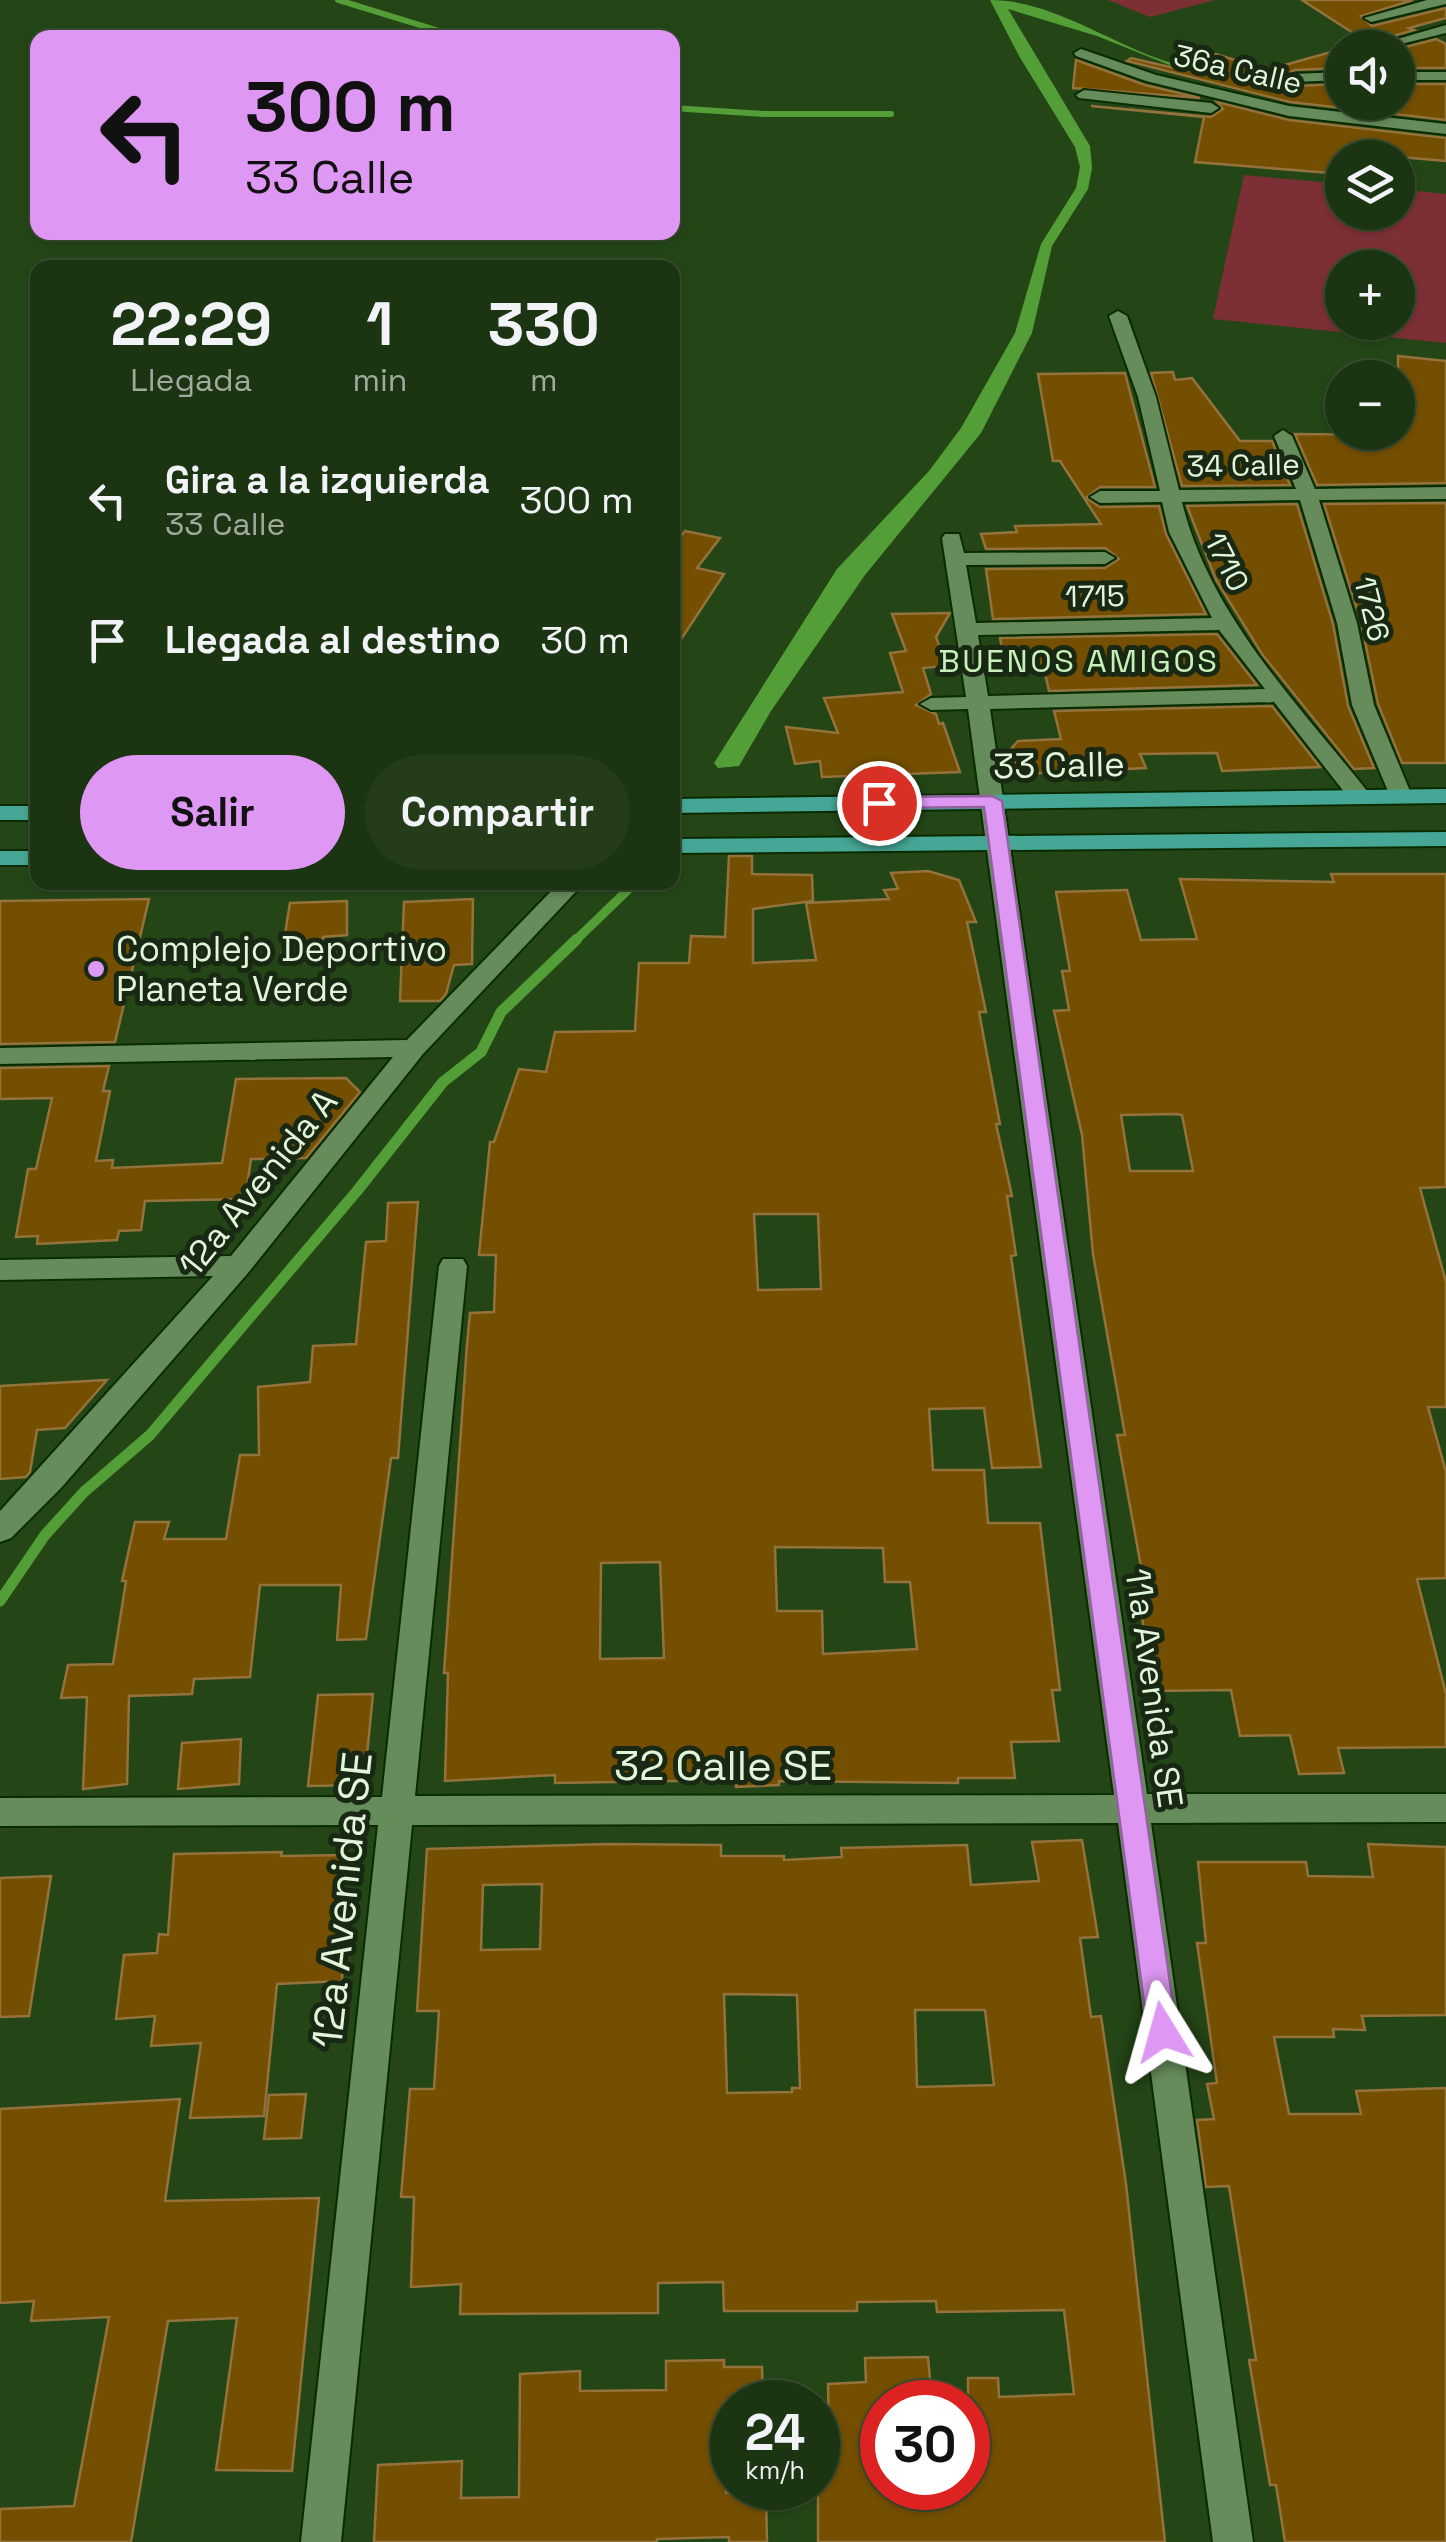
<!DOCTYPE html>
<html lang="es">
<head>
<meta charset="utf-8">
<style>
	:root { --surface:#1b3411; --page:#243c1a; --text:#f1f3f6; --muted:#a0aa9f; --line:#394f31; --accent:#de98f3 }
	body { margin:0; font-family:"Space Grotesk",sans-serif; background:var(--page); color:var(--text); height:100vh; display:flex; flex-direction:column; font-size:38px; white-space:nowrap }
	* { box-sizing:border-box; margin:0 }
	p { font-size:32px; color:var(--muted) }
	.icon { flex:none; width:55px; height:55px; fill:none; stroke:currentColor; stroke-width:2; stroke-linecap:round; stroke-linejoin:round }
	.map { position:relative; flex:1; overflow:hidden }
	.details { position:absolute; left:30px; top:260px; width:650px; height:630px; display:flex; flex-direction:column; background:var(--surface); border-radius:20px; box-shadow:0 2px 8px #0004,0 0 0 2px var(--line) }
	.details>* { flex:none }
	.guide { position:absolute; left:30px; top:30px; width:650px; height:210px; border-radius:20px; box-shadow:0 2px 8px #0004,0 0 0 2px var(--line); background:#de98f3; color:#111; overflow:hidden }
	.fabs { position:absolute; left:1325px; top:30px; display:grid; gap:20px }
	.fabs a { display:grid; place-items:center; width:90px; height:90px; border-radius:50%; background:var(--surface); box-shadow:0 2px 8px #0004,0 0 0 2px var(--line); font-size:50px }
	.speed { position:absolute; left:710px; top:2380px; display:flex; gap:20px; font-size:50px; font-weight:700; text-align:center }
	.speed>* { display:grid; place-content:center; width:130px; height:130px; border-radius:50%; background:var(--surface); box-shadow:0 2px 8px #0004,0 0 0 2px var(--line); line-height:1 }
	.speed small { font-size:25px; font-weight:400 }
	.speed .limit { border:15px solid #d22; background:#fff; color:#111 }
	.pin { position:absolute; display:grid; place-items:center; width:85px; height:85px; color:#fff; margin:-42px; border:5px solid #fff; border-radius:50%; box-shadow:0 2px 10px #0007 }
	.me { position:absolute; width:110px; margin:-55px; rotate:352deg; stroke-linejoin:round; filter:drop-shadow(0 0 8px #0008) }
	.turn { display:flex; align-items:center; gap:35px; height:210px; padding:0 50px; font-size:45px }
	.turn .icon { width:130px; height:130px; stroke-width:2.5 }
	.turn b { display:block; font-size:70px; line-height:85px }
	.eta { display:flex; justify-content:space-evenly; align-items:center; height:170px; text-align:center }
	.eta b { font-size:60px; font-weight:700; line-height:70px }
	.action { display:flex; gap:20px; margin-top:auto; padding:20px 50px }
	.action a { flex:1; height:115px; border-radius:60px; background:var(--accent); color:#111; font-size:40px; font-weight:700; line-height:115px; text-align:center }
	.action a+a { background:var(--page); color:var(--text) }
	ul { padding:0; list-style:none }
	li { display:flex; align-items:center; gap:30px; height:140px; padding:0 50px }
	li div { flex:1 }
	li b { display:block; font-size:38px }
	li em { font-style:normal }
	.map>svg:first-child { display:block }
</style>
</head>
<body>
<div class="map">
<svg width="1446" height="2542" viewBox="0 0 1446 2542">
	<rect width="100%" height="100%" fill="#244617"/>
	<!-- green -->
	<g fill="#7c3036" fill-rule="evenodd">
		<polygon points="1108,0 1215,0 1150,17"/>
		<path d="M 1244,175 L 1342,184 L 1342,212 L 1398,212 L 1398,189 L 1446,194 L 1446,343 L 1213,319 ZM 1342,268 L 1398,268 L 1398,322 L 1342,322 Z"/>
	</g>
	<!-- water -->
	<path fill="#539e36" d="M 990,0 C 1046,0 1100,36 1151,56 C 1212,79 1278,84 1342,89 L 1342,97 L 1187,72 L 1097,36 L 1008,9 L 1090,146 L 1092,168 L 1088,189 L 1052,246 L 1032,333 L 981,433 L 865,575 L 771,711 L 739,766 L 718,768 L 714,763 L 837,569 L 929,471 L 961,428 L 1015,333 L 1041,244 L 1076,188 L 1080,167 L 1075,147 L 1019,56 Z"/>
	<g fill="none" stroke-linecap="round" stroke-linejoin="round">
		<!-- stream-far2 -->
		<g stroke="#539e36" stroke-width="6">
			<polyline points="338,0 462,38"/>
			<polyline points="672,108 765,114 891,114"/>
		</g>
		<!-- stream-far1 -->
		<polyline stroke="#539e36" stroke-width="9" points="575,941 634,884"/>
		<!-- stream -->
		<polyline stroke="#539e36" stroke-width="11" points="0,1601 45,1535 84,1492 150,1435 357,1191 443,1082 481,1052 501,1012 577,939"/>
	</g>
	<!-- building -->
	<g fill="#744f02" stroke="#94723b" stroke-width="2.5" fill-rule="evenodd">
		<polygon points="1302,0 1413,0 1361,16 1372,26 1446,8 1446,18 1409,28 1414,30 1393,36 1390,41 1402,48 1436,39 1446,44 1446,68 1398,68 1398,48 1347,48 1367,42"/>
		<polygon points="1342,49 1342,68 1294,70 1283,79 1294,86 1342,84 1342,102 1398,102 1398,84 1446,84 1446,120 1290,102 1127,61 1131,58 1183,70 1216,54 1267,70"/>
		<polygon points="1076,60 1145,85 1200,98 1073,88"/>
		<polygon points="1217,102 1289,120 1446,138 1446,161 1342,152 1342,174 1195,162 1204,117 1091,106 1211,117 1223,109"/>
		<polygon points="1398,356 1446,361 1446,483 1317,485 1295,434 1398,435"/>
		<polygon points="1173,372 1175,380 1192,378 1240,441 1272,441 1290,485 1182,486 1151,373"/>
		<polygon points="1125,373 1155,487 1100,487 1086,498 1100,507 1159,506 1166,534 1206,614 993,619 986,569 1105,568 1119,559 1105,548 986,549 981,534 1017,532 1015,526 1101,524 1060,461 1053,461 1038,374"/>
		<polygon points="1446,503 1446,763 1402,763 1378,704 1361,622 1324,504"/>
		<polygon points="1297,504 1333,624 1348,706 1374,768 1354,769 1262,654 1216,580 1187,506"/>
		<polygon points="685,531 720,538 697,568 724,574 672,653 672,548"/>
		<polygon points="950,613 936,637 946,666 923,668 931,694 916,705 936,714 939,724 943,723 960,772 822,777 820,761 795,764 786,727 838,733 824,698 903,692 890,653 906,651 892,614"/>
		<polygon points="1217,634 1257,685 1049,691 1044,669 1006,670 1000,638"/>
		<polygon points="1272,706 1320,767 1222,771 1217,753 1140,754 1146,768 1021,774 1012,759 1010,750 1018,741 1061,739 1054,711"/>
		<path d="M 729,856 L 752,856 L 752,874 L 812,875 L 813,901 L 753,909 L 753,963 L 816,960 L 806,903 L 889,899 L 884,890 L 898,889 L 891,873 L 928,871 L 959,880 L 976,922 L 967,922 L 986,1012 L 979,1012 L 1000,1124 L 996,1124 L 1012,1196 L 1007,1196 L 1016,1255 L 1011,1256 L 1041,1467 L 992,1468 L 984,1408 L 929,1409 L 933,1470 L 984,1470 L 988,1523 L 1040,1523 L 1060,1690 L 1052,1690 L 1059,1741 L 1011,1742 L 1015,1778 L 958,1778 L 958,1783 L 779,1781 L 779,1785 L 736,1787 L 735,1780 L 555,1783 L 555,1775 L 445,1781 L 448,1673 L 444,1673 L 467,1344 L 470,1313 L 494,1312 L 496,1255 L 479,1255 L 490,1142 L 494,1142 L 519,1069 L 546,1072 L 555,1032 L 635,1031 L 639,963 L 689,963 L 691,936 L 725,937 ZM 754,1214 L 818,1214 L 821,1289 L 758,1290 ZM 775,1547 L 883,1548 L 885,1582 L 910,1582 L 917,1649 L 823,1654 L 822,1611 L 777,1611 ZM 660,1562 L 664,1658 L 600,1659 L 601,1563 Z"/>
		<path d="M 1331,874 L 1446,874 L 1446,1187 L 1420,1188 L 1446,1282 L 1446,1407 L 1428,1407 L 1446,1472 L 1446,1578 L 1417,1579 L 1446,1694 L 1446,1747 L 1338,1748 L 1344,1773 L 1299,1774 L 1290,1735 L 1240,1736 L 1231,1690 L 1154,1691 L 1140,1605 L 1148,1605 L 1117,1435 L 1125,1435 L 1093,1254 L 1082,1135 L 1054,1011 L 1069,1010 L 1062,971 L 1070,971 L 1056,892 L 1127,890 L 1141,940 L 1197,939 L 1180,879 L 1334,882 ZM 1176,1114 L 1182,1115 L 1193,1171 L 1130,1171 L 1121,1115 Z"/>
		<polygon points="149,899 115,1042 0,1044 0,901"/>
		<polygon points="473,899 472,964 454,965 446,994 440,1001 400,1001 404,902"/>
		<polygon points="347,901 347,935 323,937 323,952 282,953 290,903"/>
		<polygon points="109,1066 103,1091 110,1091 96,1161 113,1160 112,1168 222,1163 236,1079 346,1078 360,1092 306,1158 251,1159 245,1199 145,1201 141,1230 119,1231 117,1240 37,1244 38,1236 16,1237 28,1169 36,1169 52,1098 0,1099 0,1068"/>
		<polygon points="418,1202 398,1458 391,1458 366,1639 337,1640 341,1585 260,1585 250,1677 194,1679 192,1694 129,1696 127,1784 83,1789 87,1697 61,1698 68,1665 113,1664 126,1581 122,1581 135,1522 169,1522 164,1539 226,1539 240,1455 259,1455 258,1387 310,1382 313,1346 356,1344 366,1242 386,1241 388,1203"/>
		<polygon points="107,1380 65,1428 37,1430 30,1472 26,1477 0,1479 0,1386"/>
		<polygon points="373,1694 364,1785 308,1786 318,1695"/>
		<polygon points="241,1739 239,1784 178,1789 182,1743"/>
		<path d="M 1082,1840 L 1098,1937 L 1080,1938 L 1091,2017 L 1101,2016 L 1126,2184 L 1165,2542 L 818,2542 L 818,2432 L 829,2432 L 828,2384 L 866,2382 L 865,2358 L 928,2357 L 932,2402 L 882,2402 L 882,2492 L 968,2490 L 968,2378 L 998,2378 L 999,2397 L 1074,2394 L 1064,2310 L 937,2312 L 936,2301 L 857,2302 L 857,2311 L 724,2311 L 723,2282 L 658,2283 L 658,2313 L 460,2314 L 461,2284 L 411,2287 L 414,2197 L 401,2197 L 410,2089 L 434,2089 L 439,2011 L 417,2011 L 427,1849 L 610,1844 L 721,1845 L 721,1856 L 784,1856 L 784,1860 L 842,1857 L 841,1848 L 967,1845 L 971,1885 L 1039,1881 L 1032,1842 ZM 542,1884 L 540,1949 L 481,1950 L 483,1885 ZM 724,1994 L 797,1995 L 800,2088 L 792,2088 L 792,2092 L 727,2093 ZM 915,2010 L 985,2010 L 994,2085 L 917,2087 Z"/>
		<polygon points="1368,1844 1446,1847 1446,2015 1362,2016 1365,2030 1333,2029 1334,2037 1274,2037 1289,2114 1361,2114 1356,2091 1446,2088 1446,2542 1285,2542 1276,2485 1270,2485 1249,2360 1256,2360 1229,2186 1206,2187 1197,2120 1214,2119 1207,2084 1217,2083 1197,1943 1206,1943 1198,1862 1306,1862 1308,1876 1373,1877"/>
		<polygon points="282,1852 281,1856 347,1855 340,1918 344,1918 342,1981 277,1984 264,2116 190,2118 201,2043 151,2046 155,2016 116,2019 124,1955 157,1953 159,1934 168,1935 174,1854"/>
		<polygon points="51,1876 29,2016 0,2017 0,1878"/>
		<polygon points="306,2094 301,2138 264,2139 269,2095"/>
		<polygon points="180,2099 165,2201 319,2198 292,2471 216,2470 237,2318 168,2321 131,2542 0,2542 0,2509 74,2506 109,2317 31,2321 34,2301 0,2303 0,2109"/>
		<polygon points="724,2360 724,2367 762,2367 763,2402 725,2402 726,2493 766,2494 767,2542 729,2542 729,2537 657,2539 657,2542 374,2542 378,2465 462,2461 461,2498 519,2497 520,2374 580,2371 580,2391 666,2390 666,2361"/>
	</g>
	<g fill="none" stroke-linecap="round" stroke-linejoin="round">
		<defs>
			<g id="minor">
				<polygon points="1427,0 1446,0 1446,4 1371,22 1364,18"/>
				<polygon points="1446,25 1446,33 1401,44 1394,40"/>
				<polygon points="1081,49 1156,75 1289,106 1446,124 1446,134 1289,116 1146,81 1076,56 1074,53"/>
				<polygon points="1342,72 1342,80 1294,82 1287,78 1294,74"/>
				<rect x="1398" y="72" width="48" height="8"/>
				<polygon points="1084,90 1211,103 1219,108 1211,113 1079,98 1076,95"/>
				<path d="M 1118,311 L 1127,316 L 1156,397 L 1179,490 L 1296,489 L 1274,436 L 1283,430 L 1292,436 L 1315,489 L 1446,487 L 1446,499 L 1319,500 L 1357,623 L 1374,705 L 1412,796 L 1409,801 L 1401,803 L 1390,796 L 1352,705 L 1337,623 L 1300,500 L 1182,502 C 1209,614 1298,704 1368,792 L 1371,797 L 1368,802 L 1352,802 L 1274,702 L 990,709 L 1147,1794 L 1446,1794 L 1446,1822 L 1151,1823 L 1253,2542 L 1213,2542 L 1118,1823 L 412,1825 L 341,2542 L 301,2542 L 378,1825 L 0,1826 L 0,1798 L 382,1797 L 439,1266 L 443,1259 L 463,1259 L 467,1266 L 415,1796 L 1114,1795 L 968,709 L 931,710 L 920,704 L 931,698 L 966,697 L 942,538 L 945,534 L 959,534 L 964,553 L 1105,552 L 1115,558 L 1105,564 L 966,565 L 976,623 L 1212,618 L 1169,532 L 1162,502 L 1100,503 L 1090,497 L 1100,491 L 1160,491 L 1138,397 L 1109,316 ZM 1219,630 L 1265,689 L 988,696 L 978,635 Z"/>
				<polygon points="560,882 585,882 423,1054 248,1273 61,1488 11,1538 0,1542 0,1511 213,1276 0,1280 0,1260 231,1256 393,1057 0,1064 0,1048 407,1040"/>
			</g>
			<g id="primary">
				<polygon points="1446,789 1446,803 672,813 672,799"/>
				<rect x="0" y="806" width="38" height="14"/>
				<polygon points="1446,832 1446,846 672,853 672,839"/>
				<rect x="0" y="851" width="38" height="14"/>
			</g>
		</defs>
		<!-- minor casing -->
		<use href="#minor" stroke="#092b00" stroke-width="4"/>
		<!-- primary casing -->
		<use href="#primary" stroke="#092b00" stroke-width="4"/>
		<!-- minor -->
		<use href="#minor" fill="#678c5b" fill-rule="evenodd"/>
		<!-- primary -->
		<use href="#primary" fill="#47a796" fill-rule="evenodd"/>
	</g>
	<!-- route -->
	<polygon fill="#de98f3" stroke="#90639e" stroke-width="2.5" points="992,796 1002,801 1177,2032 1173,2042 1163,2046 1152,2042 1148,2032 984,807 879,808 870,803 879,797"/>
	<!-- markers -->
	<circle fill="#de98f3" stroke="#182813" stroke-width="4" cx="96" cy="969" r="10"/>
	<g text-anchor="middle" dominant-baseline="central" stroke-width="10" stroke-linejoin="round" paint-order="stroke">
		<!-- far-street labels -->
		<g font-size="30" fill="#e1f5da" stroke="#182813">
			<text transform="translate(1238 69) rotate(13)">36a Calle</text>
			<text transform="translate(1243 465) rotate(-1)">34 Calle</text>
			<text transform="translate(1227 562) rotate(63)">1710</text>
			<text transform="translate(1095 596) rotate(-1)">1715</text>
			<text transform="translate(1372 609) rotate(76)">1726</text>
		</g>
		<!-- far-neighbourhood labels -->
		<g font-size="32" letter-spacing="2.5" fill="#c7f0ba" stroke="#182813">
			<text x="1079" y="661">BUENOS AMIGOS</text>
		</g>
		<!-- street labels -->
		<g font-size="35" fill="#e1f5da" stroke="#182813">
			<text transform="translate(1059 765) rotate(-1)">33 Calle</text>
			<text transform="translate(258 1183) rotate(-51)">12a Avenida A</text>
			<text transform="translate(1154 1688) rotate(82)">11a Avenida SE</text>
		</g>
		<!-- poi labels -->
		<g font-size="35" fill="#e1f5da" stroke="#182813" text-anchor="start">
			<text x="116" y="949">Complejo Deportivo<tspan x="116" dy="40">Planeta Verde</tspan></text>
		</g>
		<!-- near-street labels -->
		<g font-size="42" fill="#e1f5da" stroke="#182813">
			<text x="723" y="1765">32 Calle SE</text>
			<text transform="translate(342 1900) rotate(-84)">12a Avenida SE</text>
		</g>
	</g>
</svg>
<div class="fabs">
<a><svg class="icon" aria-label="sound" viewBox="0 0 24 24"><path d="M4 9h4l5-4v14l-5-4H4zM17 9q2 3 0 6"/></svg></a>
<a><svg class="icon" aria-label="layers" viewBox="0 0 24 24"><path d="M12 4l9 5-9 5-9-5zM3 14l9 5 9-5"/></svg></a>
<a>+</a>
<a>−</a>
</div>
<div class="speed"><div>24<small>km/h</small></div><div class="limit">30</div></div>
<div class="pin" style="left:879px;top:803px;background:#d93025"><svg class="icon" aria-label="arrive" viewBox="0 0 24 24"><path d="M6 21V4h12l-3 4 3 4H6"/></svg></div>
<svg class="me" style="left:1163px;top:2032px" viewBox="-20 -20 40 40"><path d="M0-17L14 15 0 8-14 15z" fill="#de98f3" stroke="#fff" stroke-width="4"/></svg>
<div class="guide">
<div class="turn"><svg class="icon" aria-label="left" viewBox="0 0 24 24"><path d="M17 20v-9H6M10 6l-5 5 5 5"/></svg><div><b>300 m</b>33 Calle</div></div>
</div>
<section class="details">
<div class="eta">
<div><b>22:29</b><p>Llegada</p></div>
<div><b>1</b><p>min</p></div>
<div><b>330</b><p>m</p></div>
</div>
<ul>
<li><svg class="icon" aria-label="left" viewBox="0 0 24 24"><path d="M17 20v-9H6M10 6l-5 5 5 5"/></svg><div><b>Gira a la izquierda</b><p>33 Calle</p></div><em>300 m</em></li>
<li><svg class="icon" aria-label="arrive" viewBox="0 0 24 24"><path d="M6 21V4h12l-3 4 3 4H6"/></svg><div><b>Llegada al destino</b></div><em>30 m</em></li>
</ul>
<div class="action"><a>Salir</a><a>Compartir</a></div>
</section>
</div>
</body>
</html>
